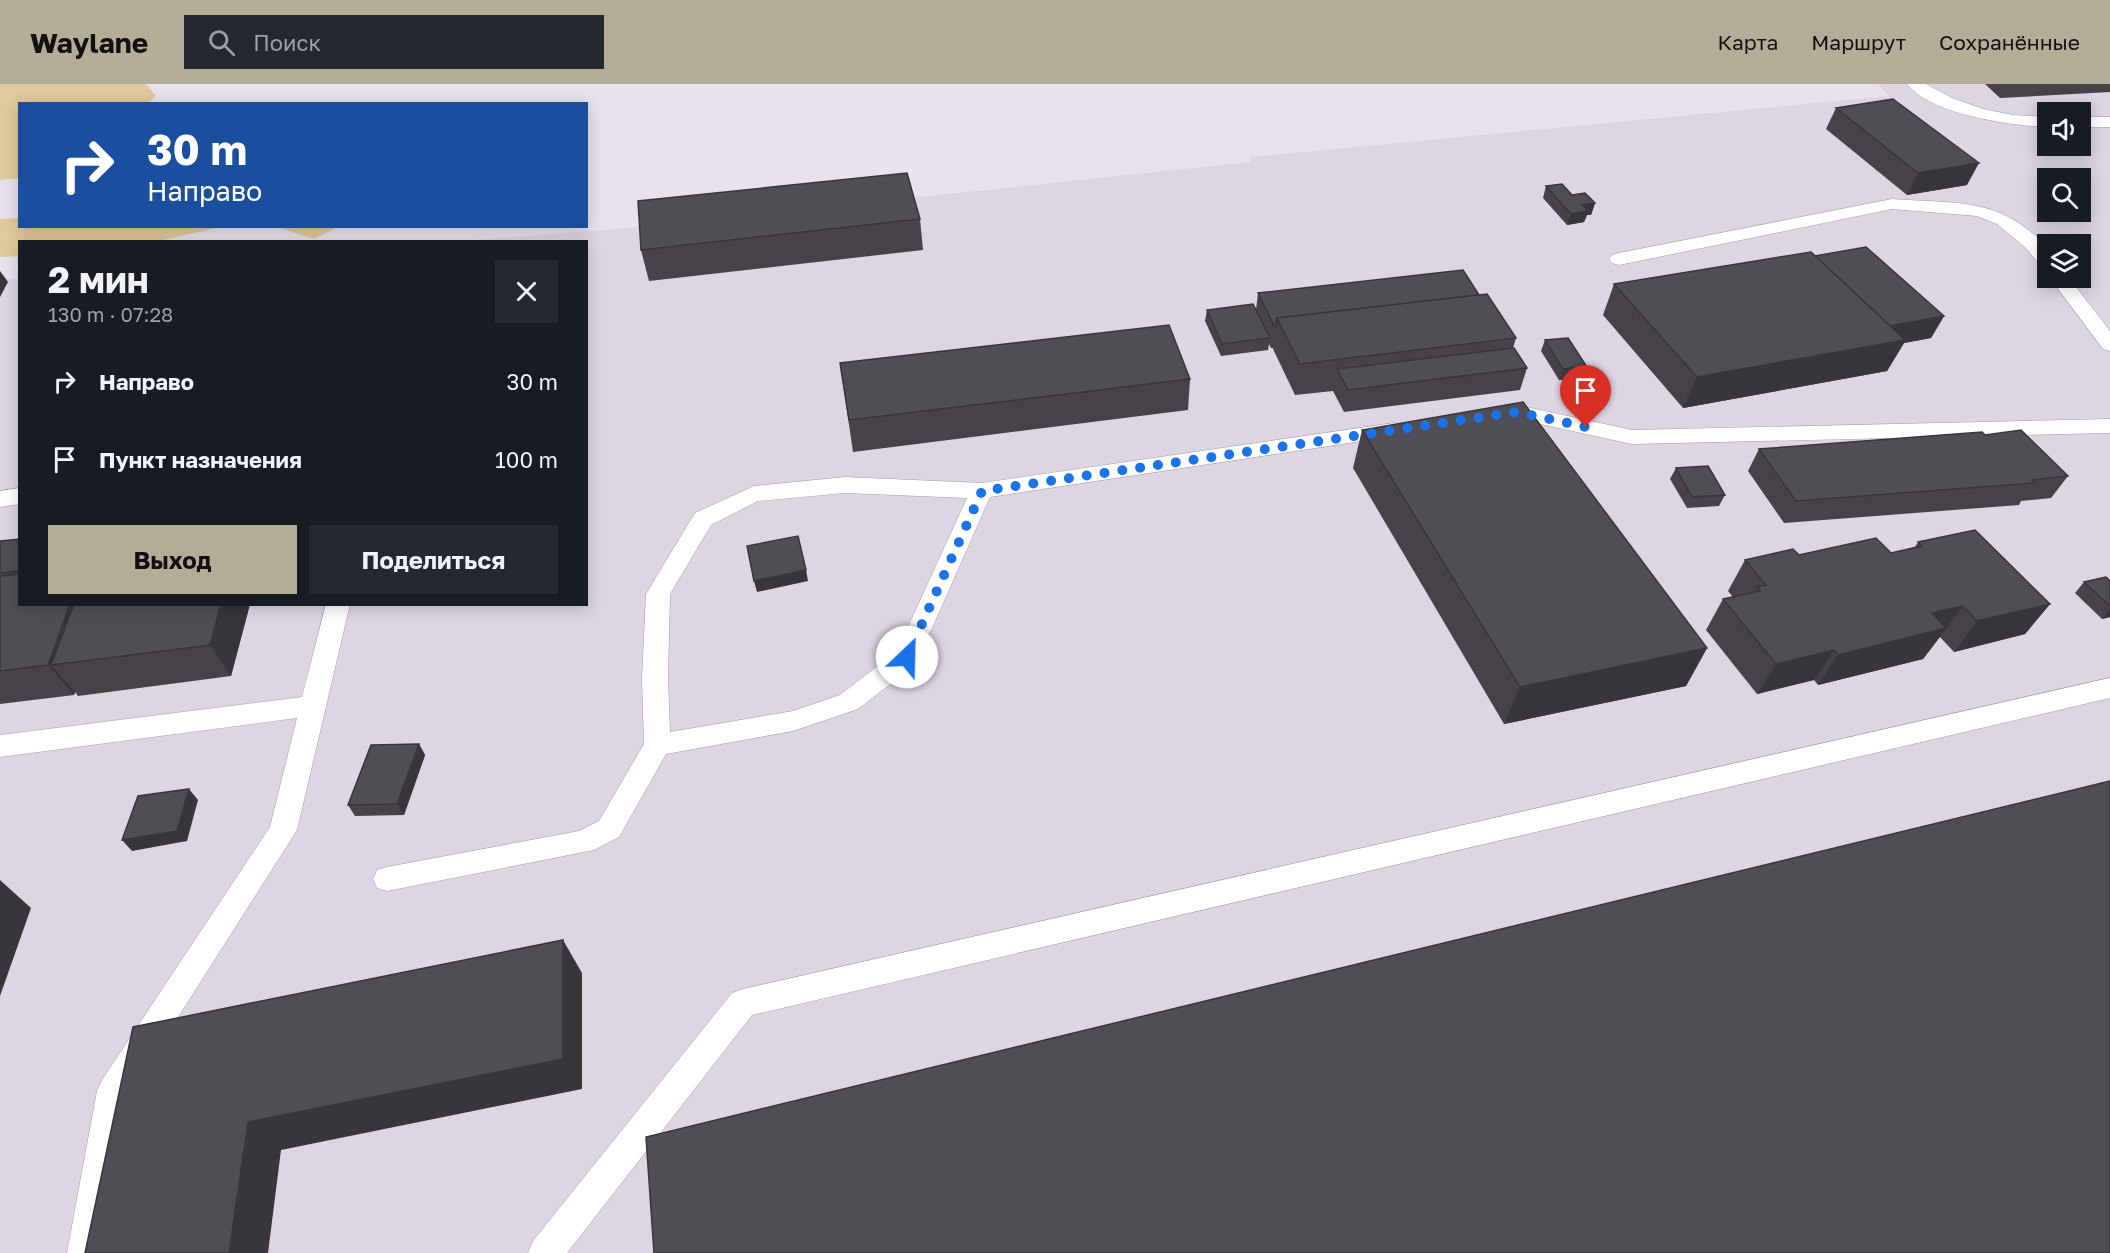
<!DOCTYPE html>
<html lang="ru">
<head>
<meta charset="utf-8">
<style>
	:root { --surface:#171b24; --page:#242831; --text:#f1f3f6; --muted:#9ea1a6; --accent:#b5ac98 }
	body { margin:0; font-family:"Golos Text",sans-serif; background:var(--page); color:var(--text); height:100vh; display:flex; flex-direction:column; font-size:22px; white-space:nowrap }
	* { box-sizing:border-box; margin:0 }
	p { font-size:20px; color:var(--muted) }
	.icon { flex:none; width:33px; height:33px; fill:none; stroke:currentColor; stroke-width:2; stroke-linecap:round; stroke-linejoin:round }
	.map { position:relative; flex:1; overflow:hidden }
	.sheet { position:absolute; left:18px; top:156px; width:570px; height:366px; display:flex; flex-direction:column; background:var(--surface); border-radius:0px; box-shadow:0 3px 15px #0003 }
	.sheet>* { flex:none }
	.top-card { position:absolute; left:18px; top:18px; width:570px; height:126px; border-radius:0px; box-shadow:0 3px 15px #0003; background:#1a4fa0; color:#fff; overflow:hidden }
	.buttons { position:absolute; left:2037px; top:18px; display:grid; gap:12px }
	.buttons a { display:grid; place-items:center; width:54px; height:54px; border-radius:0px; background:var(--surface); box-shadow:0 3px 15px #0003; font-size:30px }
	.pin { position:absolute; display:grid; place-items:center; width:51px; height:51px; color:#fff; margin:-62px -26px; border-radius:50% 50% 50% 0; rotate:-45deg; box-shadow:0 0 6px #0007 }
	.pin .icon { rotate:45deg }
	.me { position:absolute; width:66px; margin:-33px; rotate:24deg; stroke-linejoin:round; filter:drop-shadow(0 0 4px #0008) }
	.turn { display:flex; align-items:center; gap:21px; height:126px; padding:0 30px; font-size:27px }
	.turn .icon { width:78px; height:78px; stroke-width:2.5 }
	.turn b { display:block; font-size:42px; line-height:51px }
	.round { display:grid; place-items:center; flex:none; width:63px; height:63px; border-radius:0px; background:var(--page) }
	.head { display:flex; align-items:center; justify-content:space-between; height:102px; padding:0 30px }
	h1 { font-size:36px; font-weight:700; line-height:45px }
	.cta { display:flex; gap:12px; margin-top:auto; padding:12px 30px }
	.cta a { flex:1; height:69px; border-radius:0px; background:var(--accent); color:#111; font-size:24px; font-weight:700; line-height:69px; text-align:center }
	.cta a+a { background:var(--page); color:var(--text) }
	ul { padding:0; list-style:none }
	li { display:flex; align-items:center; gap:18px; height:78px; padding:0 30px }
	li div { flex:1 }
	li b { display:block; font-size:22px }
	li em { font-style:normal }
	header { display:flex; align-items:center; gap:36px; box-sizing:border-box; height:84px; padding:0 30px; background:var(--accent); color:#111 }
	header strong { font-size:28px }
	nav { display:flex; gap:33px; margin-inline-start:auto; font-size:21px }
	.search { width:420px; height:54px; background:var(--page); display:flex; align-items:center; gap:15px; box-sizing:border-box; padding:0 21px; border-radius:0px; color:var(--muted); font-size:22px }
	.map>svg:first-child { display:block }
</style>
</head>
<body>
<header>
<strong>Waylane</strong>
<div class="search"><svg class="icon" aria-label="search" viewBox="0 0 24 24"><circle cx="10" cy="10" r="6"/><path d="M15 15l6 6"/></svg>Поиск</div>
<nav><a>Карта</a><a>Маршрут</a><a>Сохранённые</a></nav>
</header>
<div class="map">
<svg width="2110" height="1169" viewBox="0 0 2110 1169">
	<rect width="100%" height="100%" fill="#e7e2eb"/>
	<!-- built -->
	<path fill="#ddd4e4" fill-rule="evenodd" d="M 1878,0 L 2110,0 L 2110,1169 L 0,1169 L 0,196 L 19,195 L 20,520 L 586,520 L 586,158 L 463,157 L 618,145 L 1251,78 L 1251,73 L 1889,12 ZM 2048,28 L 2080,28 L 2080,62 L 2048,62 ZM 2048,94 L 2080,94 L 2080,128 L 2048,128 ZM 2048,160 L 2080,160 L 2080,194 L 2048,194 Z"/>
	<!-- green -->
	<g fill="#e0c99c">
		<polygon points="0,0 146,0 156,12 148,19 20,20 19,94 0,96"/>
		<polygon points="19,134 20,142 221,143 159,157 20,158 19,172 0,173 0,135"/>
		<polygon points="277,143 338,142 338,143 314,155"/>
	</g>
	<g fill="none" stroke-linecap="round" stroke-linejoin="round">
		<defs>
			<g id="service">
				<path d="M 1907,0 L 1926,0 L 1952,14 L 1983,25 L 2013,31 L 2048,33 L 2048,43 C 2012,42 1929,30 1907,0 Z"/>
				<rect x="2080" y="33" width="30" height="10"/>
				<path d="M 1892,115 C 1956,120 2002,112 2048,165 L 2048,184 L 2041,182 L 2025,163 L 1997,140 L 1977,132 L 1892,125 L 1619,181 L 1612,179 L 1609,175 L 1612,171 L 1619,169 Z"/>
				<polygon points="2050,194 2069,194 2110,247 2110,267 2103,265"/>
				<polygon points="1517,321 1632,346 2110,335 2110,349 1632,360 1517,335 1501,338 1493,336 1490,331 1493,326"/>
				<path d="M 1394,339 L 1402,341 L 1405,346 L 1402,351 L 990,413 L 916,580 L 858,625 L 793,647 L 666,670 L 619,753 L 594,766 L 387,807 L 377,804 L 373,795 L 377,786 L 387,783 L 579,747 L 599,737 L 644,660 L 642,594 L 646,510 L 695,429 L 754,402 L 845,393 L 982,399 ZM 845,409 L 967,414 L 897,567 L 840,611 L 793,627 L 670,648 L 668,594 L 670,510 L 711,441 L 758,417 Z"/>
				<polygon points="20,404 20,420 0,423 0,407"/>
				<polygon points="326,520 350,520 297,746 128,1012 101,1169 67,1169 97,1007 102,996 270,743 297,634 0,673 0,651 302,613"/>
				<polygon points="2110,594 2110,614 752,931 567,1169 528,1169 533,1157 732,909 743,905"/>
			</g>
		</defs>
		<!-- service casing -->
		<use href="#service" stroke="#a39ea6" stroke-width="1"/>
		<!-- service -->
		<use href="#service" fill="#fff" fill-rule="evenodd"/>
	</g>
	<!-- wall -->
	<g fill="#464248">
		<polygon points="1985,0 2110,0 2110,8 2000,14"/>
		<polygon points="1836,24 1967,101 1907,111 1826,45"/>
		<polygon points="1546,102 1572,111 1595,119 1591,131 1587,131 1584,138 1567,141 1543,114"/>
		<polygon points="920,135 923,166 649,197 641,166"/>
		<polygon points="1815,172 1944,232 1931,254 1904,259 1887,287 1683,324 1603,231 1614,200"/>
		<polygon points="1258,209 1479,211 1516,254 1513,264 1527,284 1520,306 1344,328 1333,307 1295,311 1273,265 1273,264 1271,264 1269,260 1268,266 1221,272 1205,237 1207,226 1256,226"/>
		<polygon points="1545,256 1587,283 1583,294 1559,296 1541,267"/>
		<polygon points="840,279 1190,295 1188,326 853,368"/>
		<polygon points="1362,346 1707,564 1686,602 1504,640 1353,384"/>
		<polygon points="1985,351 2068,392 2051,414 2021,417 2019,421 1784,439 1748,387 1759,365"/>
		<polygon points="1676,384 1725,411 1719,422 1687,424 1670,395"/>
		<polygon points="20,455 20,520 250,520 231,592 78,612 75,608 74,611 0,620 0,457"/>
		<polygon points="1918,458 2050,520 2025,550 1954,568 1940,553 1923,575 1818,601 1814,596 1757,610 1706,546 1723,515 1733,513 1728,507 1745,476 1799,471 1891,469 1915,463"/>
		<polygon points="2110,497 2110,533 2102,535 2075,509 2084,498"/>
		<polygon points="419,660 425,671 404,731 355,732 348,721"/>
	</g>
	<!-- shaded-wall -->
	<g fill="#39363b">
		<polygon points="1979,79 1967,101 1907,111 1918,89"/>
		<polygon points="1595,119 1591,131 1587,131 1584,138 1567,141 1571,130 1582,121"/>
		<polygon points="0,187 8,198 0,213"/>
		<polygon points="1944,232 1931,254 1904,259 1887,287 1683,324 1697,293 1890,242"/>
		<polygon points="806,486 808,497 757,508 754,497"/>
		<polygon points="70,520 106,520 51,581 75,608 74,611 48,581"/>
		<polygon points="221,520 250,520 231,592 210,561"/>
		<polygon points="2050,520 2025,550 1954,568 1977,537"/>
		<polygon points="1963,522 1923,575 1818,601 1838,571 1932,529"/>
		<polygon points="2110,526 2110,533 2102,535"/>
		<polygon points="1707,564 1686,602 1504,640 1520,603"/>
		<polygon points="1834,566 1814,596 1757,610 1776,580"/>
		<polygon points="419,660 425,671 404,731 397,720"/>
		<polygon points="189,705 198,716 187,757 132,767 122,756"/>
		<polygon points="0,796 31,824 0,912"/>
		<polygon points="563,856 582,889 582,1005 281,1066 268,1169 229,1169 248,1038"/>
	</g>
	<!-- building -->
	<g fill="#514d54" stroke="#39363b" stroke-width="1.5">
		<polygon points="1893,15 1979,79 1918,89 1836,24"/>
		<polygon points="907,89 920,135 641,166 638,117"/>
		<polygon points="1562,100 1572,111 1585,109 1595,119 1582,121 1588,127 1571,130 1546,102"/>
		<polygon points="1866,163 1944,232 1890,242 1815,172"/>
		<polygon points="1811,168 1905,256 1697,293 1614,200"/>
		<polygon points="1463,186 1479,211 1277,234 1276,242 1274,242 1258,209"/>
		<polygon points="1487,210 1516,254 1300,280 1277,234"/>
		<polygon points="1253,220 1270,254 1222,260 1207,226"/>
		<polygon points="1169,241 1190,295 849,336 840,279"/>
		<polygon points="1568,254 1587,283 1563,285 1545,256"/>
		<polygon points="1514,264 1527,284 1348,306 1337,285"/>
		<polygon points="1523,318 1707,564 1520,603 1362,346"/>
		<polygon points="2021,346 2068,392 2032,396 2035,399 1796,417 1759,365 1982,348 1985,351"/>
		<polygon points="1708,382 1725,411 1692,413 1676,384"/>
		<polygon points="1975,446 2050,520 1977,537 1963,522 1932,529 1946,544 1838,571 1834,566 1776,580 1723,515 1760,507 1757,503 1766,501 1745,476 1793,465 1799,471 1876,454 1891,469 1922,462 1918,458"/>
		<polygon points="798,452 806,486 754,497 747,462"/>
		<polygon points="20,455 20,487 0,489 0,457"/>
		<polygon points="20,490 20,520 70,520 48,581 0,587 0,492"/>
		<polygon points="2106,493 2110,497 2110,522 2084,498"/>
		<polygon points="74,520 221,520 210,561 51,581"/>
		<polygon points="419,660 397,720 348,721 371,661"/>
		<polygon points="2110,697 2110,1169 654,1169 646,1053"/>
		<polygon points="189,705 177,747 122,756 138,712"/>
		<polygon points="563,856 563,975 248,1038 229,1169 85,1169 133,943"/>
	</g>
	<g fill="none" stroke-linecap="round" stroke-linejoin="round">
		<!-- route -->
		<polyline stroke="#1a73e8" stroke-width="10" stroke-dasharray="0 18" points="907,573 982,407 1517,328 1586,343"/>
	</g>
</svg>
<div class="buttons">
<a><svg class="icon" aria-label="sound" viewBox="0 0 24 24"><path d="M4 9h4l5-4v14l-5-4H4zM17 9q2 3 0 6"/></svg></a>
<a><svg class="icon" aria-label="search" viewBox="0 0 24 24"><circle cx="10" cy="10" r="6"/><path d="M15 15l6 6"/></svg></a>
<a><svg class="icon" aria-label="layers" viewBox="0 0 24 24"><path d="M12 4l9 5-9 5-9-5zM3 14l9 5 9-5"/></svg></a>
</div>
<div class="pin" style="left:1586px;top:343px;background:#d93025"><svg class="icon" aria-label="arrive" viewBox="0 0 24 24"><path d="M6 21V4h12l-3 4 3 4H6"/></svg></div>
<svg class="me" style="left:907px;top:573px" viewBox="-20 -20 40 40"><circle r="19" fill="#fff"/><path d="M0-13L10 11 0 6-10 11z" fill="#1a73e8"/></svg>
<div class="top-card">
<div class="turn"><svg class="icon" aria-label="right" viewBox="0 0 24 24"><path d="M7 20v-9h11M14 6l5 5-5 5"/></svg><div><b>30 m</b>Направо</div></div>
</div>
<section class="sheet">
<div class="head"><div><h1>2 мин</h1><p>130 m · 07:28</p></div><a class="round"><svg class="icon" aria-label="close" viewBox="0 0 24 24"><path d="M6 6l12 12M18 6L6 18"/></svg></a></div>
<ul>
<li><svg class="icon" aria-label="right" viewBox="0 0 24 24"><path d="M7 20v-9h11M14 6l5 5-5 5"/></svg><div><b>Направо</b></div><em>30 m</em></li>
<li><svg class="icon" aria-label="arrive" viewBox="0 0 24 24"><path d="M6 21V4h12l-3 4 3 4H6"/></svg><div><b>Пункт назначения</b></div><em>100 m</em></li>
</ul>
<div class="cta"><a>Выход</a><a>Поделиться</a></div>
</section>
</div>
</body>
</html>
